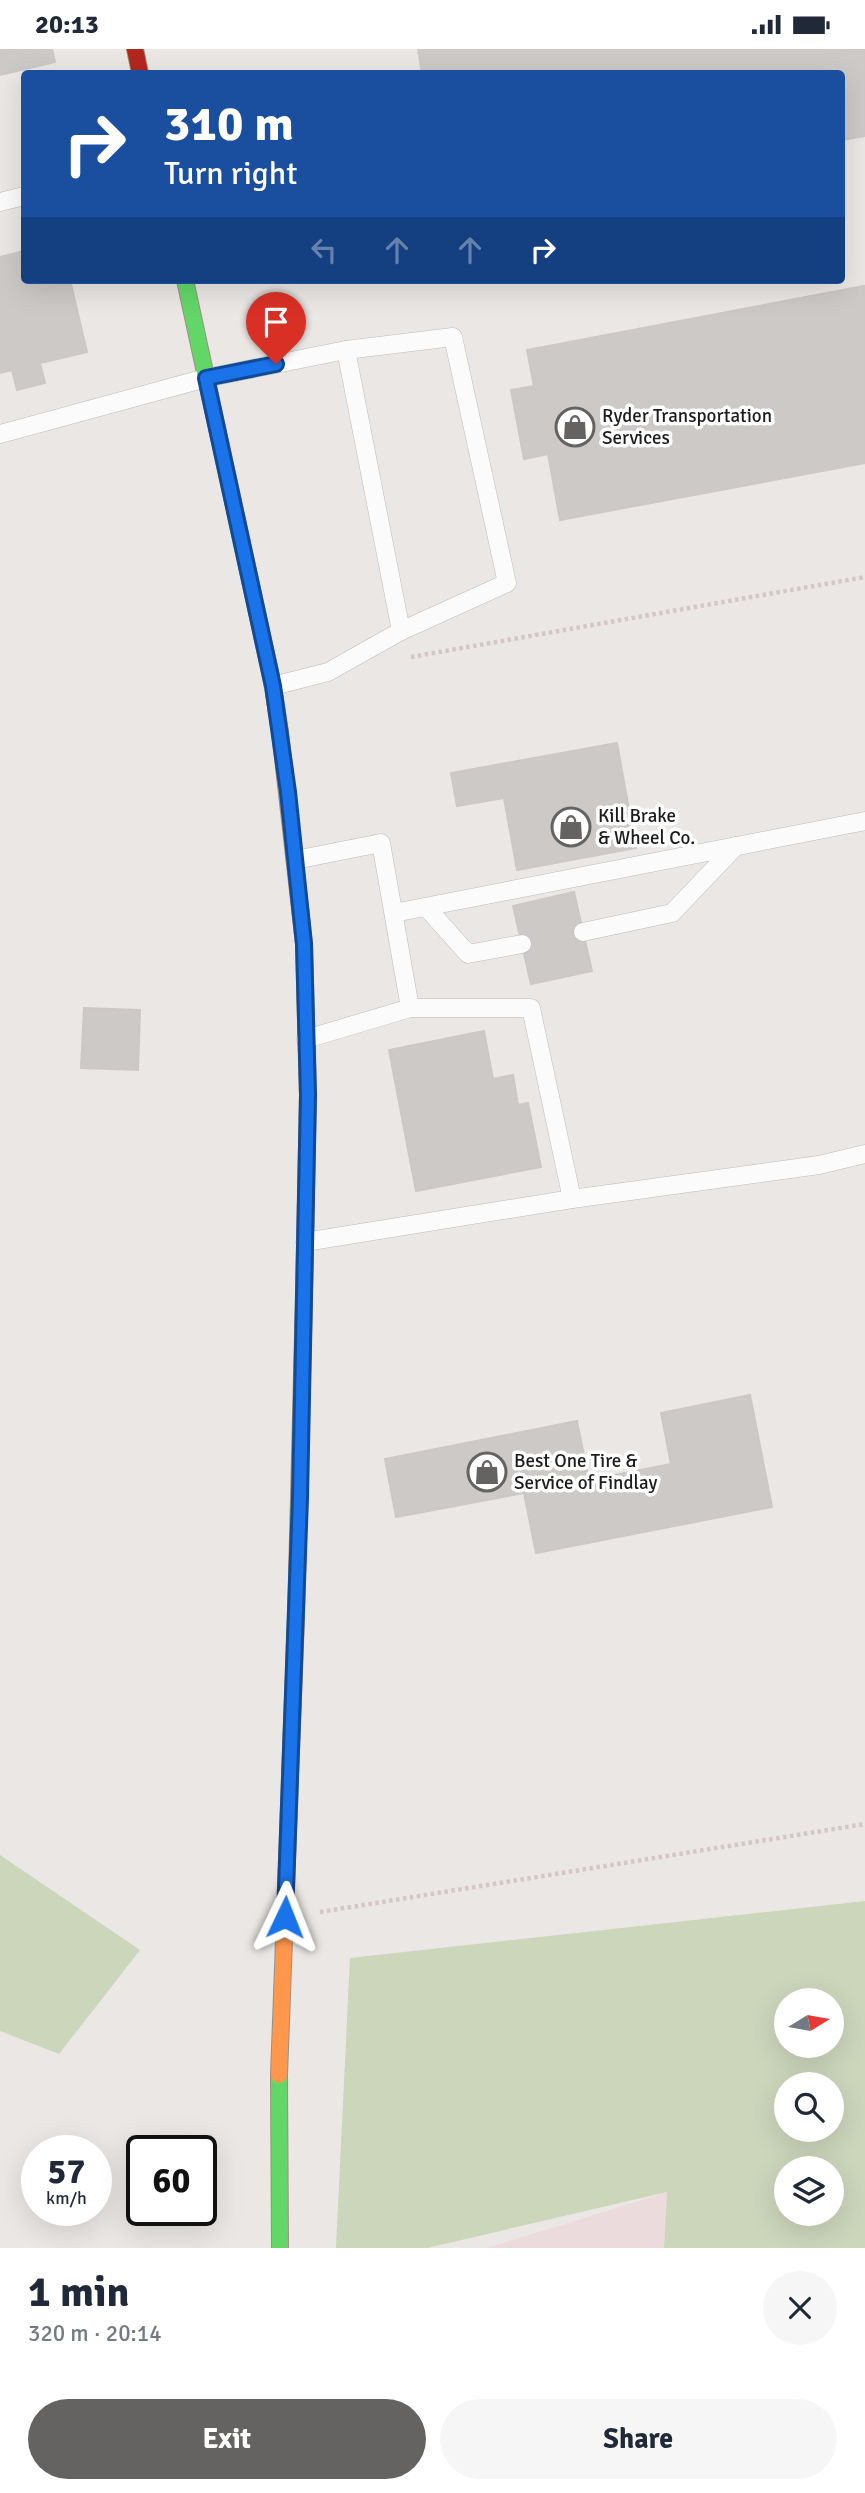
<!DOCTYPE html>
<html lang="en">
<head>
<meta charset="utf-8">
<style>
	:root { --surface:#fff; --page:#f6f6f7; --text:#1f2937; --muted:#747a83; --accent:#646362 }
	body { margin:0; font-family:Signika,sans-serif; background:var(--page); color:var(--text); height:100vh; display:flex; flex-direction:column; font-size:26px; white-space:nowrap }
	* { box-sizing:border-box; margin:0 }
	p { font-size:23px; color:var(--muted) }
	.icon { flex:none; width:38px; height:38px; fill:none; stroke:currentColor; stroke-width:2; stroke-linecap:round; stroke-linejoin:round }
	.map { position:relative; height:2199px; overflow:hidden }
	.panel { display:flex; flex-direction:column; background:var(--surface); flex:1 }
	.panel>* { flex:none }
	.banner { position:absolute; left:21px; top:21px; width:824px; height:214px; border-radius:7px; box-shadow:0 7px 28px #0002; background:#1a4fa0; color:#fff; overflow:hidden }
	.needle { width:46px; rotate:79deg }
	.tools { position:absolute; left:774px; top:1939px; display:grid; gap:14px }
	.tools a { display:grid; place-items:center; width:70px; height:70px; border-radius:50%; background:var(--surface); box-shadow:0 7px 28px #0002; font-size:35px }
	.speed { position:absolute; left:21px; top:2086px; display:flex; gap:14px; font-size:35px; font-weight:700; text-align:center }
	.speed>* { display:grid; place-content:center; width:91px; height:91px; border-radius:50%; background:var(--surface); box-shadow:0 7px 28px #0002; line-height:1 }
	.speed small { font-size:18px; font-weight:400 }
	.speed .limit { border:4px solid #111; border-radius:10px; background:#fff; color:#111 }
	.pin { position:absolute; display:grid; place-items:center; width:60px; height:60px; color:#fff; margin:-72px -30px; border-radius:50% 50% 50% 0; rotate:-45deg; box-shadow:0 0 7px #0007 }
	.pin .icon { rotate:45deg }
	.me { position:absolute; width:77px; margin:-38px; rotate:2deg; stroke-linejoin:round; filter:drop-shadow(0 0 5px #0008) }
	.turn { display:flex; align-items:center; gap:24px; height:147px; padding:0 28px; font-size:32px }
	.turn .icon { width:91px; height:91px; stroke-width:2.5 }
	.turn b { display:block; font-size:49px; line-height:60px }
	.lanes { display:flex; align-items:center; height:66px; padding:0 28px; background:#0003; justify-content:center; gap:35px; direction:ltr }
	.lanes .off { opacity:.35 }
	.round { display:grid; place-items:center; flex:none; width:74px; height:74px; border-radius:37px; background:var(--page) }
	.summary { display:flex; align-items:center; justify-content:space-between; height:119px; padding:0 28px }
	h1 { font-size:42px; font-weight:700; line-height:52px }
	.button { display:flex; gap:14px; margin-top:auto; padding:14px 28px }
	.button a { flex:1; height:80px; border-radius:42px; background:var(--accent); color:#fff; font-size:28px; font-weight:700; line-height:80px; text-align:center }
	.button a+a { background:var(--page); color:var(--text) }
	.status { display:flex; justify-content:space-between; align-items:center; height:49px; padding:0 35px; background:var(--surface); direction:ltr }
	.status svg { height:19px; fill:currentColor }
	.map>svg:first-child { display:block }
</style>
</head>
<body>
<div class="status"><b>20:13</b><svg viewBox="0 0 49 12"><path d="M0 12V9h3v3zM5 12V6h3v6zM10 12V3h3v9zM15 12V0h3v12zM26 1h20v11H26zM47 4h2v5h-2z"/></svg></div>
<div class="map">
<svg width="865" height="2199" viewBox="0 0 865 2199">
	<rect width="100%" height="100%" fill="#eae7e4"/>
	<!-- commercial -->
	<polygon fill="#ebdbdd" points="668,2143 664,2199 487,2199"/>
	<!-- forest -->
	<g fill="#ccd6bb" fill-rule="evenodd">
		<polygon points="0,1806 140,1901 59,2005 0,1982"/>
		<path d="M 865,1852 L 865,2199 L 664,2199 L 667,2143 L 427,2199 L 336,2199 L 350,1909 ZM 786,1951 L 831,1951 L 831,1997 L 786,1997 ZM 786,2035 L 831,2035 L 831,2081 L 786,2081 ZM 786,2119 L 831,2119 L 831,2165 L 786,2165 Z"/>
	</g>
	<!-- building -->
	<g fill="#cdc9c7" stroke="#cdc8c6" stroke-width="2">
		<polygon points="0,0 52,0 55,13 0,26"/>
		<polygon points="418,0 865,0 865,87 842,91 842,24 422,24"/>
		<polygon points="24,202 24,231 70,231 87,303 40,314 45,334 17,341 12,321 0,324 0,208"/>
		<polygon points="864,237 865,414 560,471 548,405 524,410 511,341 534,337 527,301"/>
		<polygon points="617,694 636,799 517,821 504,749 457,757 451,724"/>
		<polygon points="574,843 592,922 531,935 513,857"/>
		<polygon points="84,959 140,961 138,1021 81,1019"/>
		<polygon points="484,982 493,1030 513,1026 518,1056 528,1054 541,1118 416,1142 389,1001"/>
		<polygon points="750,1346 772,1458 536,1504 524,1444 396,1468 385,1410 577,1372 589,1431 671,1415 661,1364"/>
	</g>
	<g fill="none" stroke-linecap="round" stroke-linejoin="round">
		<defs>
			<g id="lane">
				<polyline points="0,153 24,147"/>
				<polyline points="346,301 401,582"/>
				<polyline points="0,385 206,329 346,301 453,288 507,534 401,582 328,623 273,637"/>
				<polyline points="295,811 381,794 410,959 306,990"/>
				<polyline points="426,858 468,905 522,895"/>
				<polyline points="394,864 865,772"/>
				<polyline points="583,883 672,864 736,797"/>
				<polyline points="572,1150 819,1116 865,1105"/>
				<polyline points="305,1193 572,1150 531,959 410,959"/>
			</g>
			<g id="fast">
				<polyline points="185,231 273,637 280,683"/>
				<polyline points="296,1568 304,1246"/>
				<polyline points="279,2026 280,2199"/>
			</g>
			<g id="slow">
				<polyline points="280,683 304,895 308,1046 304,1246"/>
				<polyline points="279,2026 296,1568"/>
			</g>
			<polyline id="jam" points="135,0 140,24"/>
		</defs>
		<!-- lane casing -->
		<use href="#lane" stroke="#bdbcbb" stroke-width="19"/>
		<!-- fast casing -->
		<use href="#fast" stroke="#9e8f83" stroke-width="18"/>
		<!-- slow casing -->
		<use href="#slow" stroke="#9e8f83" stroke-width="18"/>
		<!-- jam casing -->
		<use href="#jam" stroke="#9e8f83" stroke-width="18"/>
		<!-- path -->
		<g stroke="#d4c6c8" stroke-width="4.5" stroke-dasharray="3.5 3.5" stroke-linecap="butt">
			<polyline points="411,608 865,528"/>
			<polyline points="320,1863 865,1775"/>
		</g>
		<!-- lane -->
		<use href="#lane" stroke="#fcfbfb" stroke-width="18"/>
		<!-- fast -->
		<use href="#fast" stroke="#63d668" stroke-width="16"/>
		<!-- slow -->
		<use href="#slow" stroke="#ff974d" stroke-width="16"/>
		<!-- jam -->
		<use href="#jam" stroke="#b3261e" stroke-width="16"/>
	</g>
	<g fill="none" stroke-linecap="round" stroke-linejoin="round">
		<defs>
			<polyline id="route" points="276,315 206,329 273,637 288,743 304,895 308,1046 300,1449 285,1868"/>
		</defs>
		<!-- route casing -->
		<use href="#route" stroke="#114b97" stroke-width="18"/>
		<!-- route -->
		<use href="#route" stroke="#1a73e8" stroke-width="12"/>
	</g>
	<!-- icons -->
	<defs>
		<symbol id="shop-ring" viewBox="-11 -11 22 22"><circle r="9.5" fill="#fff" stroke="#646362" stroke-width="1.5"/><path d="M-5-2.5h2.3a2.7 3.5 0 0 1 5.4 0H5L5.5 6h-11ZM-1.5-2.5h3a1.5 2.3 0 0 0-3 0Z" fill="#646362"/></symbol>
	</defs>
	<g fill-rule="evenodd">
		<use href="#shop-ring" x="553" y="356" width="44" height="44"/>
		<use href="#shop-ring" x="549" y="756" width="44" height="44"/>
		<use href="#shop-ring" x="465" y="1401" width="44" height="44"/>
	</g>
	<g text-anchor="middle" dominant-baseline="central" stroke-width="7" stroke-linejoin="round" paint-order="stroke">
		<!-- poi labels -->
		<g font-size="19" fill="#1c1c1c" stroke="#fff" text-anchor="start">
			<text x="602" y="367">Ryder Transportation<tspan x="602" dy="22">Services</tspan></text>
			<text x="598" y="767">Kill Brake<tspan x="598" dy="22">&amp; Wheel Co.</tspan></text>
			<text x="514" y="1412">Best One Tire &amp;<tspan x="514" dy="22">Service of Findlay</tspan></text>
		</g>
	</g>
</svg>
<div class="tools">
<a><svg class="needle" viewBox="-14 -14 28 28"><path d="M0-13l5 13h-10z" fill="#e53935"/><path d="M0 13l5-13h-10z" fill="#747a83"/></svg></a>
<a><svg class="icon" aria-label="search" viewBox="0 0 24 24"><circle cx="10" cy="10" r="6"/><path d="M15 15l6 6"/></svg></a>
<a><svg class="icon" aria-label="layers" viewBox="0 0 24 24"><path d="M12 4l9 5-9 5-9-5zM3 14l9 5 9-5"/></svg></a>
</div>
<div class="speed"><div>57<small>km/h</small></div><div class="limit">60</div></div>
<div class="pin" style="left:276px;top:315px;background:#d93025"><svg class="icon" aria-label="arrive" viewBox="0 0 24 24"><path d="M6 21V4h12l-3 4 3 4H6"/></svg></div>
<svg class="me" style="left:285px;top:1868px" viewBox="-20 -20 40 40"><path d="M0-17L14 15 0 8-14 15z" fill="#1a73e8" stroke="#fff" stroke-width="4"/></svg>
<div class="banner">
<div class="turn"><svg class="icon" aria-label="right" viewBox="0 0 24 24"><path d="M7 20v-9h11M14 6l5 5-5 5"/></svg><div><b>310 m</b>Turn right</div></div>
<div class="lanes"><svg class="icon off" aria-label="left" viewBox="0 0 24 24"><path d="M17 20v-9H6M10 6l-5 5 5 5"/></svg><svg class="icon off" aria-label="ahead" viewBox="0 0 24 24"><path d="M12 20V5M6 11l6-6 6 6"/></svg><svg class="icon off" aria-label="ahead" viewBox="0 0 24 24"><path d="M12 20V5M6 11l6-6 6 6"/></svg><svg class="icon" aria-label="right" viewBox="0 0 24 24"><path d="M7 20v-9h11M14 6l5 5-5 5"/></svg></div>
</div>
</div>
<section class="panel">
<div class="summary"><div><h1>1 min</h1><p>320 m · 20:14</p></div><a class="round"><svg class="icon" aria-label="close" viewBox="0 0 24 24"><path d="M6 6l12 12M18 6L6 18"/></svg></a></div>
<div class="button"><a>Exit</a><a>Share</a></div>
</section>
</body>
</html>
